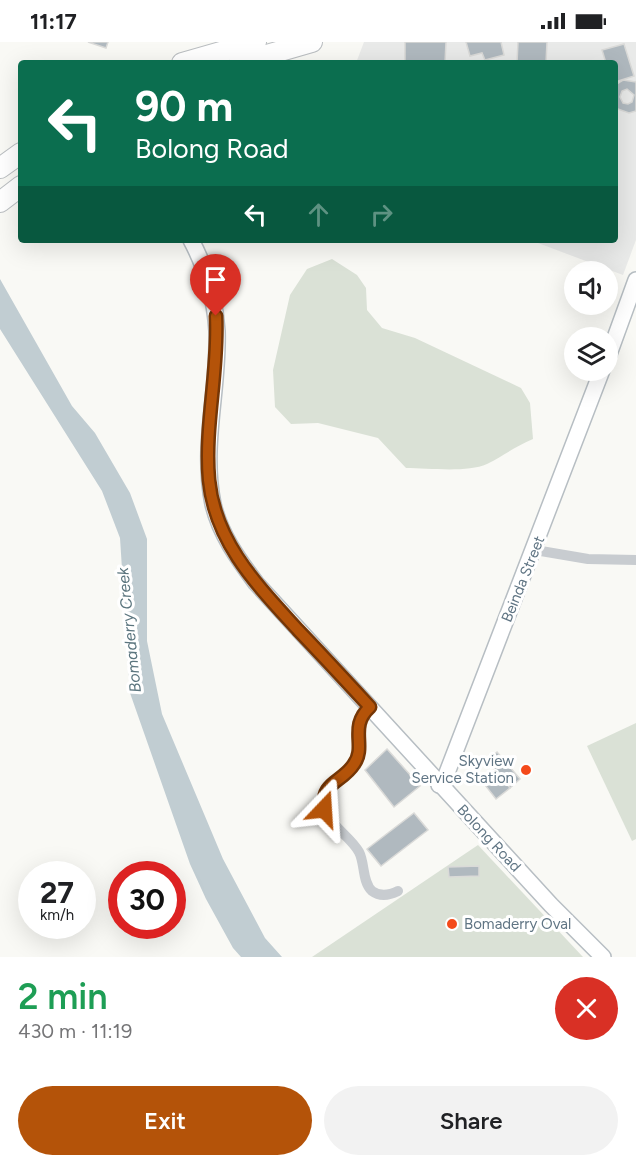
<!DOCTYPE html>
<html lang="en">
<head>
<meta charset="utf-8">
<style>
	:root { --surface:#fff; --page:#f2f2f2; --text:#202124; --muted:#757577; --accent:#b45309 }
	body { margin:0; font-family:Figtree,sans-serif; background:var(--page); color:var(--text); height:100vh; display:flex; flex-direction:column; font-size:22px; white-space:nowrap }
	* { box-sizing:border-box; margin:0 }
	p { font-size:20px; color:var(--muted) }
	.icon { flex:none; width:33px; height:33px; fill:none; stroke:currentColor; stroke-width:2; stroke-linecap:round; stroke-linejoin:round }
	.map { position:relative; height:915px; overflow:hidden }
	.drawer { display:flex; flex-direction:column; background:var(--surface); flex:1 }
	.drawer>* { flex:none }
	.guide { position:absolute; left:18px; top:18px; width:600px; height:183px; border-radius:6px; box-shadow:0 6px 24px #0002; background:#0b6e4f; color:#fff; overflow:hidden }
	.controls { position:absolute; left:564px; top:219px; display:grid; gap:12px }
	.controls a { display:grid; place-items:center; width:54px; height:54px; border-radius:50%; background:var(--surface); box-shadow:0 6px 24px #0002; font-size:30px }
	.speed { position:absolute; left:18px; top:819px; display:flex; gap:12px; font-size:30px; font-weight:700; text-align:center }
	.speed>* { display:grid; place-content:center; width:78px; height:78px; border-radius:50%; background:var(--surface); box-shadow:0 6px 24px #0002; line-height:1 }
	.speed small { font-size:15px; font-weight:400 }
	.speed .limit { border:9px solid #d22; background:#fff; color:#111 }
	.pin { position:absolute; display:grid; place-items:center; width:51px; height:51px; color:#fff; margin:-62px -26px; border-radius:50% 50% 50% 0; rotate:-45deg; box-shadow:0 0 6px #0007 }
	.pin .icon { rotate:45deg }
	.me { position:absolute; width:66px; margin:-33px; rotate:20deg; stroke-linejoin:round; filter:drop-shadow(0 0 4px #0008) }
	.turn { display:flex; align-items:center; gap:21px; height:126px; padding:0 18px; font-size:27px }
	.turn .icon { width:78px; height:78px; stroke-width:2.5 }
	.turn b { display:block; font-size:42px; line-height:51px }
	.lanes { display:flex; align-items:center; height:57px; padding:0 18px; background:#0003; justify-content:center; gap:30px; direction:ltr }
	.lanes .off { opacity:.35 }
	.round { display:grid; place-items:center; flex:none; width:63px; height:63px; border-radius:32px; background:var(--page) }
	.head { display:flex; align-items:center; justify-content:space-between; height:102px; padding:0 18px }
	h1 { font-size:36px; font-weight:600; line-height:45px; color:#1e9e55 }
	.primary-button { display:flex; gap:12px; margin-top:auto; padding:12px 18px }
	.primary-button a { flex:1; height:69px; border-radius:36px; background:var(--accent); color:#fff; font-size:24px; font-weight:600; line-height:69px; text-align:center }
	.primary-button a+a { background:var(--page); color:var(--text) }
	.status { display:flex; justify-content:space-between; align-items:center; height:42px; padding:0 30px; background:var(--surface); direction:ltr }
	.status svg { height:16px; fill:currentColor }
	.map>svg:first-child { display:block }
</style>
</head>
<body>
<div class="status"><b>11:17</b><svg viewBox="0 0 49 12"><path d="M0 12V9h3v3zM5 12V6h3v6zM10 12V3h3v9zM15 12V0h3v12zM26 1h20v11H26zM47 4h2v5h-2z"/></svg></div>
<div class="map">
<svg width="636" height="915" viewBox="0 0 636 915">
	<rect width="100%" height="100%" fill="#f9f9f5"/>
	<!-- built -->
	<polygon fill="#e9eae9" points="364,0 636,0 636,198 623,233 530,198 615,198 615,21 356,21"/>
	<!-- green -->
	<g fill="#dae1d6">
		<path d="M 332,217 L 357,233 L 366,246 L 367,268 L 382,286 L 415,296 L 521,346 L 530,361 L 533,397 C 516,404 503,414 487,422 C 467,431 428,426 406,426 L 378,396 L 318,381 L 291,382 L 275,365 L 273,328 L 290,253 L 307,227 Z"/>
		<polygon points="636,681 636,797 632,799 587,704"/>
		<polygon points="478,803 583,915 312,915"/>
	</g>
	<!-- water -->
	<polygon fill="#c1cdd2" points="0,237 72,364 95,391 130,451 147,497 147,599 162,672 223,817 265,896 282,915 241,915 233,906 206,857 190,822 130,651 120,496 102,449 0,287"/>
	<!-- building -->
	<g fill="#b0b9bf" stroke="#dadad8" stroke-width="1.5" fill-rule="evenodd">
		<polygon points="88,0 108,0 106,6"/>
		<polygon points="405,0 446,0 445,21 405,21"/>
		<polygon points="466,0 501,0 504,13 485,18 482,11 470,14"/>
		<polygon points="518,0 547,0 546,21 517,21"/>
		<polygon points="624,2 634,34 615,40 615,21 606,21 602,8"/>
		<path d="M 623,38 L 636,40 L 636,69 L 629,71 L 615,66 L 615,43 ZM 627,47 L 634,53 L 632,60 L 628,62 L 623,61 L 620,55 L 622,49 Z"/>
		<polygon points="387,707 420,744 394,765 365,728"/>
		<polygon points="497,710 520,737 510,746 487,719"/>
		<polygon points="499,732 510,746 496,757 485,743"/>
		<polygon points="414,771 428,788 381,824 367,807"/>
		<polygon points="479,824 479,834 449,835 448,825"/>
	</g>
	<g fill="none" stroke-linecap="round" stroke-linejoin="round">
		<defs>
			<g id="secondary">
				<path d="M 191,198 C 206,226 215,257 217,289 C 219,347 201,404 213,462 C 220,492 238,517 256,541 L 551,863 L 603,915"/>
				<polyline points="608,315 636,238"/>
				<polyline points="439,743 445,736 602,328"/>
			</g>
			<g id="highway">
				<polyline points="182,21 256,0"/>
				<polyline points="239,21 312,0"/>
				<polyline points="0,126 21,111"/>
				<polyline points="0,160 21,144"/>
			</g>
		</defs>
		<!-- secondary casing -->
		<use href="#secondary" stroke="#b7bec3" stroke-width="18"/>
		<!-- highway casing -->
		<use href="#highway" stroke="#babec1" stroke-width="22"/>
		<!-- street -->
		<g stroke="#c8ccd0" stroke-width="10">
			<polyline points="535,508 588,517 636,518"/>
			<path d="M 370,665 C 349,685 365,700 355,720 C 348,734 323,741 323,758 C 323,780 349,792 359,810 C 365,821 362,840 372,849 C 380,855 390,853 398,849"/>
		</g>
		<!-- secondary -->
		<use href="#secondary" stroke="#fff" stroke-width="15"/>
		<!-- highway -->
		<use href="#highway" stroke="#fff" stroke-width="20"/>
	</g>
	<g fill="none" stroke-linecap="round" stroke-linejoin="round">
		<defs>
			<path id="route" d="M 216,274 C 219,329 204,384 209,438 C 215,501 258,544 298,588 C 322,613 346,639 370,665 C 348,685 367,704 354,722 C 342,741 321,739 324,767"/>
		</defs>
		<!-- route casing -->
		<use href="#route" stroke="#753606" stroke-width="15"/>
		<!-- route -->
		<use href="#route" stroke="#b45309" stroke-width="10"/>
	</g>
	<!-- markers -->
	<g fill="#f44a1a" stroke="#fff" stroke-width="2">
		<circle cx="526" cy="728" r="6"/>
		<circle cx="452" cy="882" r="6"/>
	</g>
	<g text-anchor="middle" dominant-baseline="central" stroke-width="6" stroke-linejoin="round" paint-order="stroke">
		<!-- street labels -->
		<g font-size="15" fill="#607584" stroke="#fff">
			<text transform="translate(523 537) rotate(-68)">Beinda Street</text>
			<text transform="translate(489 796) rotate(47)">Bolong Road</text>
		</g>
		<!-- poi labels -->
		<g font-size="15" fill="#607584" stroke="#fff" text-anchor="end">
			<text x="514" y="719">Skyview<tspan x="514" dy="17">Service Station</tspan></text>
			<text x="464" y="882" text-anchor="start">Bomaderry Oval</text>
		</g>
		<!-- water labels -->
		<g font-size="16" font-style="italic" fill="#5b757e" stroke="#fff">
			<text transform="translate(129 588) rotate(-96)">Bomaderry Creek</text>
		</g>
	</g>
</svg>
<div class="controls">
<a><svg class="icon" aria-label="sound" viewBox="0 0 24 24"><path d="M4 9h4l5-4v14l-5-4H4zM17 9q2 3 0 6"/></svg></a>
<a><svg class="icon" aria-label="layers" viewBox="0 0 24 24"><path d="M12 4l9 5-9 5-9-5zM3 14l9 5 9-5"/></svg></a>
</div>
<div class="speed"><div>27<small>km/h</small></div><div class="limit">30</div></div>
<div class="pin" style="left:216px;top:274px;background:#d93025"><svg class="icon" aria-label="arrive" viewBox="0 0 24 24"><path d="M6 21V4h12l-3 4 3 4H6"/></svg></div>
<svg class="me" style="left:324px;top:767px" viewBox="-20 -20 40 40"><path d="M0-17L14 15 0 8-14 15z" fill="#b45309" stroke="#fff" stroke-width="4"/></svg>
<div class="guide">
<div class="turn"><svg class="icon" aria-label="left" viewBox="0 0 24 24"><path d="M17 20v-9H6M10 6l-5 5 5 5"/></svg><div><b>90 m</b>Bolong Road</div></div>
<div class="lanes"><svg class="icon" aria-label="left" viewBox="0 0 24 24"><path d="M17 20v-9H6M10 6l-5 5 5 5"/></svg><svg class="icon off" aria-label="ahead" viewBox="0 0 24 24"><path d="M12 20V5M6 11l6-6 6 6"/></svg><svg class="icon off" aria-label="right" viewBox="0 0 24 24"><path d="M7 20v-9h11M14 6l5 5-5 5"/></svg></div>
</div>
</div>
<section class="drawer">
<div class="head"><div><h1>2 min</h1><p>430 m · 11:19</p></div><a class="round" style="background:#d93025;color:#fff"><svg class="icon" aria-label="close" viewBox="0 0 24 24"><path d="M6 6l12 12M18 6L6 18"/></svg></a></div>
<div class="primary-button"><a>Exit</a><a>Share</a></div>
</section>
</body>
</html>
